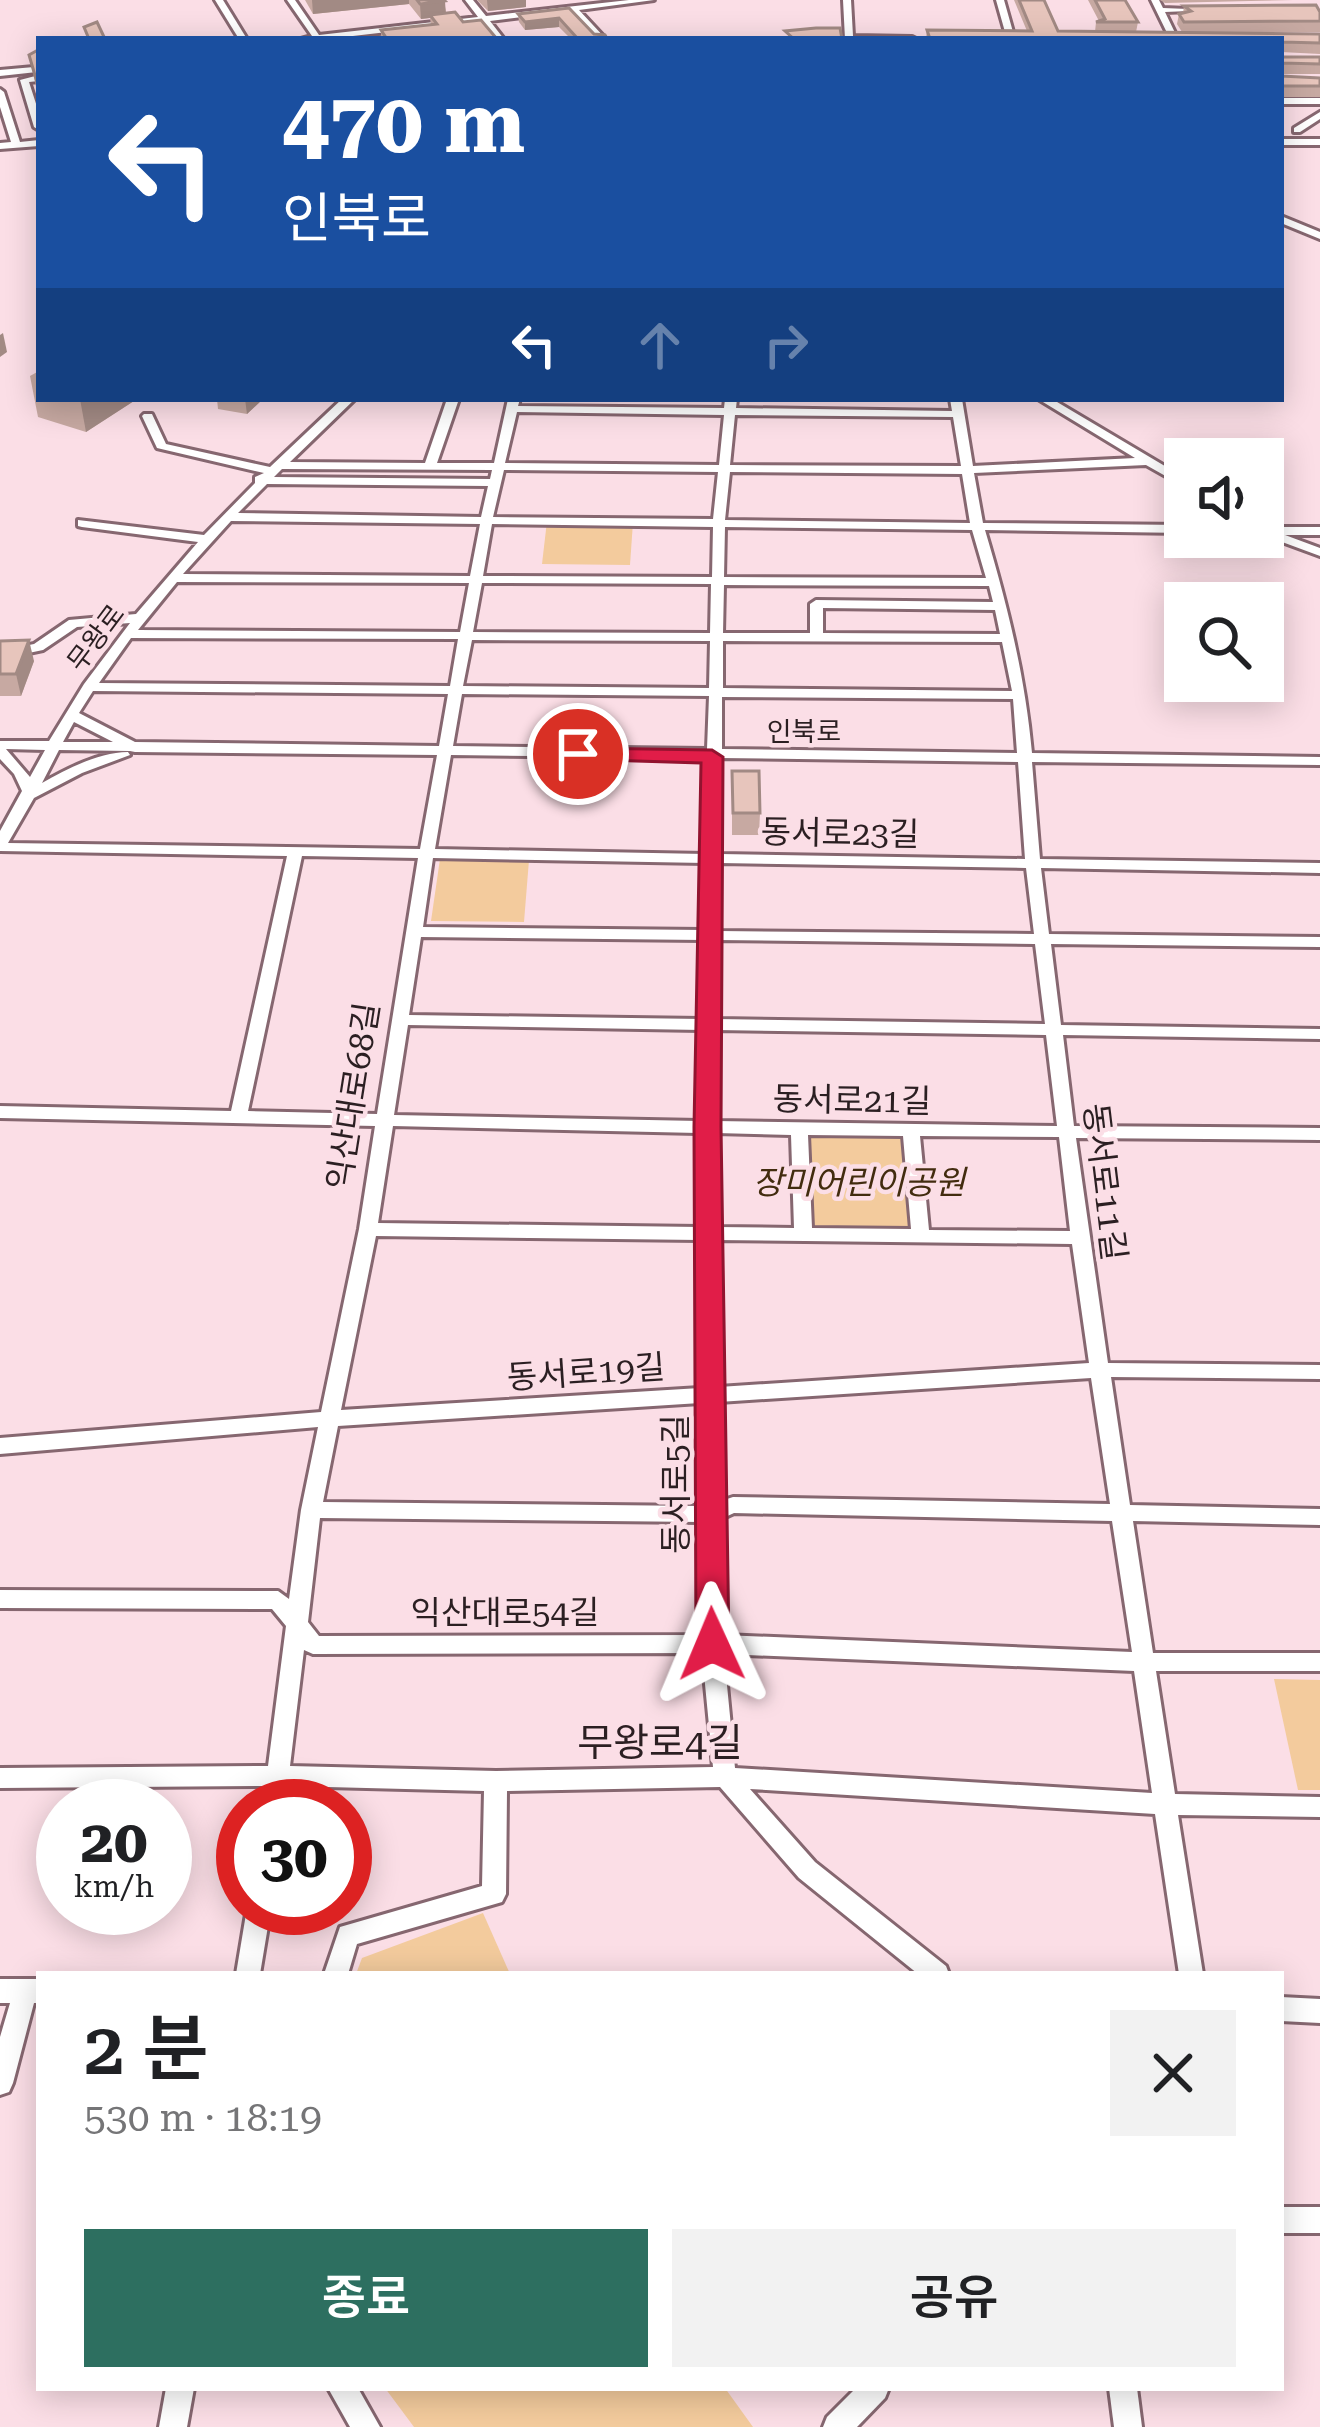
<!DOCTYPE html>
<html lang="ko">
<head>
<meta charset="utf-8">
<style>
	:root { --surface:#fff; --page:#f2f2f2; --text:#202124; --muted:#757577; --accent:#2d6f60 }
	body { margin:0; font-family:"Roboto Serif","Noto Sans KR",serif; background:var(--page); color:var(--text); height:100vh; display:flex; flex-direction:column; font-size:45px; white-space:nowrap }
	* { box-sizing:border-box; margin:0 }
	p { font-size:39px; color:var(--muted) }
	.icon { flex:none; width:66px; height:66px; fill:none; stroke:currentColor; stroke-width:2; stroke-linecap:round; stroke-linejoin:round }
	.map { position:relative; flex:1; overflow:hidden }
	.panel { position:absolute; left:36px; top:1971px; width:1248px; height:420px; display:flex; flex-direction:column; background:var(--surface); border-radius:0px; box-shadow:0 6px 30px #0003 }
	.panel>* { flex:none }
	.guide { position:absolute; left:36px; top:36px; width:1248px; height:366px; border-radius:0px; box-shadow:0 6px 30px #0003; background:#1a4fa0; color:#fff; overflow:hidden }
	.fabs { position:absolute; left:1164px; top:438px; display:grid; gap:24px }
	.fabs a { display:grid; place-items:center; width:120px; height:120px; border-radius:0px; background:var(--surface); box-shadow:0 6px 30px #0003; font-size:60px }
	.speed { position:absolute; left:36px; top:1779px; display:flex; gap:24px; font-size:60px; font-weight:700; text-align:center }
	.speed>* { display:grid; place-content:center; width:156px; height:156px; border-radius:50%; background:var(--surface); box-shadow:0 6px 30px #0003; line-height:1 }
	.speed small { font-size:30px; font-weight:400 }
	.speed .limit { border:18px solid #d22; background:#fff; color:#111 }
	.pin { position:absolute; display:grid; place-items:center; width:102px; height:102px; color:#fff; margin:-51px; border:6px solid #fff; border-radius:50%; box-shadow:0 3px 12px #0007 }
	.me { position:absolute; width:132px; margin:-66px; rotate:359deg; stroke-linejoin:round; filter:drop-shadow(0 0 9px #0008) }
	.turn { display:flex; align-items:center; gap:42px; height:252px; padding:0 48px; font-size:54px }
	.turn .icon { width:156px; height:156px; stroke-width:2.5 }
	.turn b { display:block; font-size:84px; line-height:102px }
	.lanes { display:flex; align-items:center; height:114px; padding:0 48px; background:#0003; justify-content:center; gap:60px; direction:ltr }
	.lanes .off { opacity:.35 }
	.round { display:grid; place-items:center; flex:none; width:126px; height:126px; border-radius:0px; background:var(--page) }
	.summary { display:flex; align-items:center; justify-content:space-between; height:204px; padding:0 48px }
	h1 { font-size:72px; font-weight:600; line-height:90px }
	.cta { display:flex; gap:24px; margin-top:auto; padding:24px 48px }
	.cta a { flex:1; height:138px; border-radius:0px; background:var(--accent); color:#fff; font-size:48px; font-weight:600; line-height:138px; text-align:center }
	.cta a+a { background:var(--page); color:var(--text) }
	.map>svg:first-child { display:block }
</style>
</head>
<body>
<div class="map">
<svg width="1320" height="2427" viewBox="0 0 1320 2427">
	<rect width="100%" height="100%" fill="#fbdee6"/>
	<!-- green -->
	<g fill="#f3cb9d">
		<polygon points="547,521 633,522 630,565 542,564"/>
		<polygon points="440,859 529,860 524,922 431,921"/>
		<polygon points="805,1133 905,1134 913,1232 808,1230"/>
		<polygon points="1274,1679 1320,1680 1320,1790 1298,1790"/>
		<polygon points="483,1913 510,1974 356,1974 362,1958"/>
		<polygon points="385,2388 725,2388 753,2427 414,2427"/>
	</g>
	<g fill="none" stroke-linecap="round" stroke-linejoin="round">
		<defs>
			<g id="minor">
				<polygon points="215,0 223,0 247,39 239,39"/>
				<polygon points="287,0 295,0 319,35 478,17 465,0 473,0 486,16 629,0 654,0 579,10 606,39 597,39 571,11 490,21 504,39 496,39 482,21 327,39 301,39 312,36"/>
				<polygon points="843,0 851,0 853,36 912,37 916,39 845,39"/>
				<polygon points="996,0 1004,0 1015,39 1007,39"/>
				<polygon points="1151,0 1159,0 1163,8 1213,10 1165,12 1178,39 1170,39"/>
				<polygon points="34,67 37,72 0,76 0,70"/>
				<polygon points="39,75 39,81 29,82 39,113 39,130 34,127 20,80"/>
				<polygon points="0,89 4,92 20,142 39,140 39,146 0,149 0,143 11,142 0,107"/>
				<rect x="1281" y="98" width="39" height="6"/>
				<polygon points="1320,112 1320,119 1300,132 1294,132 1294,128"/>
				<rect x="1281" y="139" width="39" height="6"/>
				<polygon points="1281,216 1320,232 1320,239 1281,223"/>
				<path d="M 342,399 L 355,399 L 290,462 L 425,463 L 447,399 L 459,399 L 437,463 L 494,463 L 508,399 L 520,399 L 518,406 L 724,408 L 725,399 L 737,399 L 736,408 L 952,411 L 950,399 L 962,399 L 973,466 L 1135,458 L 1038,399 L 1052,399 L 1185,478 L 1185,487 L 1146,465 L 974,473 L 983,523 L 1185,525 L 1185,533 L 985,530 C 1007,604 1025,675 1032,753 L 1320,757 L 1320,765 L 1032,762 L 1040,859 L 1320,863 L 1320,873 L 1041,868 L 1049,934 L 1320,937 L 1320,947 L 1051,944 L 1061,1025 L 1320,1029 L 1320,1039 L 1063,1035 L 1074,1126 L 1320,1128 L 1320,1140 L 1076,1138 L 1108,1363 L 1320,1365 L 1320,1379 L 1111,1377 L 1130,1505 L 1320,1509 L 1320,1525 L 1133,1521 L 1153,1653 L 1320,1653 L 1320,1671 L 1156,1671 L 1175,1794 L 1320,1797 L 1320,1817 L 1178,1815 L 1203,1974 L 1179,1974 L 1155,1814 L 750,1789 L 815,1862 L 946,1966 L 949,1974 L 918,1974 L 799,1878 L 720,1787 L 507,1791 L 506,1894 L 502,1902 L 357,1944 L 348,1974 L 324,1974 L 340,1927 L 482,1886 L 484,1791 L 288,1786 L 285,1806 L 263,1806 L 265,1786 L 0,1788 L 0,1768 L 268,1766 L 286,1626 L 272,1609 L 0,1608 L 0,1590 L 278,1591 L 289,1599 L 301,1510 L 318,1427 L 0,1454 L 0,1438 L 321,1412 L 359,1229 L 375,1126 L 0,1118 L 0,1106 L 231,1111 L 287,856 L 0,851 L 0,831 L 22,791 L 14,774 L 0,759 L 0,741 L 49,741 L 84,684 L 130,623 L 77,627 L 43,650 L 0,659 L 0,651 L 34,644 L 69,620 L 136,614 L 198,542 L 82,527 L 78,526 L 78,520 L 204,535 L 255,483 L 255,477 L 264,473 L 157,448 L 142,416 L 144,414 L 152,414 L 166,444 L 270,467 ZM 517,412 L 724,415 L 719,465 L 505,463 ZM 735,415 L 953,417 L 961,466 L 730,465 ZM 282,469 L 492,470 L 490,479 L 274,477 ZM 504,470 L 718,472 L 713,519 L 493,517 ZM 730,472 L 962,474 L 970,523 L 725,520 ZM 267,484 L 488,486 L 481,517 L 238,513 ZM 231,521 L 480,524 L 470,576 L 183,574 ZM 492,524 L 713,527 L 712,577 L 483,576 ZM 725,527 L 972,530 L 986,578 L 724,577 ZM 177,582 L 469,583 L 460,632 L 138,630 ZM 482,583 L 711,584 L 710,633 L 473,632 ZM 724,585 L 989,586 L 993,602 L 816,600 L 810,604 L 810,633 L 723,633 ZM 823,608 L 995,610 L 1000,634 L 823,633 ZM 131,638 L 458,639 L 450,686 L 99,683 ZM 472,640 L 710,641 L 709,688 L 463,686 ZM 723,641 L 1002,642 L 1012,691 L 723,688 ZM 93,691 L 448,694 L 439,746 L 135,742 L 79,713 ZM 462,694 L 709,696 L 707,749 L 453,746 ZM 722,697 L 1013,699 L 1017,753 L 722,749 ZM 74,722 L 113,742 L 63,742 ZM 6,749 L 45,750 L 30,777 ZM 59,750 L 130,751 L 135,752 L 437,755 L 420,849 L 8,843 L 34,798 L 82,773 L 130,755 L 128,752 C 99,752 67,769 42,783 ZM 451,755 L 707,758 L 705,854 L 435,849 ZM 721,758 L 1018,762 L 1025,859 L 720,854 ZM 302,856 L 418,858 L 377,1114 L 248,1111 ZM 433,858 L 705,863 L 703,930 L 423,927 ZM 720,863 L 1026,868 L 1034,934 L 719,931 ZM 421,937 L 703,940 L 701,1019 L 409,1015 ZM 719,940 L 1035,944 L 1045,1024 L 717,1019 ZM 408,1025 L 701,1030 L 699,1121 L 394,1115 ZM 717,1030 L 1046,1035 L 1057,1126 L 716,1121 ZM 393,1126 L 698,1133 L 699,1227 L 378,1223 ZM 716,1133 L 791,1135 L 794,1228 L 717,1227 ZM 808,1135 L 903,1136 L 911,1229 L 812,1228 ZM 920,1136 L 1059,1137 L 1070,1231 L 929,1230 ZM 376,1236 L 699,1240 L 700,1388 L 341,1410 ZM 717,1240 L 1072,1244 L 1089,1363 L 719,1387 ZM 1091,1378 L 1110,1504 L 733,1497 L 721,1501 L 719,1402 ZM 700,1403 L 700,1506 L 323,1502 L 338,1426 ZM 734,1513 L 1112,1521 L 1132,1652 L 723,1635 L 721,1519 ZM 320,1518 L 701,1522 L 701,1635 L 319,1636 L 308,1622 ZM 304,1650 L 313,1654 L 702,1653 L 713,1767 L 496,1771 L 290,1766 ZM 724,1654 L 1134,1671 L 1152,1793 L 735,1768 Z"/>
				<polygon points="1263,527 1274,531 1280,527 1320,527 1320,535 1285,535 1320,548 1320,556 1263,535"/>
				<polygon points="247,1908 271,1908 260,1974 236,1974"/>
				<polygon points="0,1979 39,1979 39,2003 34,2003 13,2083 9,2092 0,2095 0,2037 10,2003 0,2003"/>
				<polygon points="1281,1997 1320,1999 1320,2023 1281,2021"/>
				<rect x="1281" y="2207" width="39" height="26"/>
				<polygon points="166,2388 194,2388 187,2427 159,2427"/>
				<polygon points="328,2388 358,2388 380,2427 350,2427"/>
				<polygon points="856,2388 889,2388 885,2398 857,2427 823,2427 827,2417"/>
				<polygon points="1109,2388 1137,2388 1142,2427 1114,2427"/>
			</g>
		</defs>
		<!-- minor casing -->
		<use href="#minor" stroke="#866770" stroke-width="6"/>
		<!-- minor -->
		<use href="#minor" fill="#fff" fill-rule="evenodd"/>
	</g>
	<!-- wall -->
	<g fill="#c7a9a2">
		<polygon points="305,0 444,0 446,13 497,39 381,39 381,30 431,25 430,18 421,19 409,4 313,14"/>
		<polygon points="477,0 526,0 526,7 488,11"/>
		<polygon points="1014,0 1044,0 1058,31 1095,32 1096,22 1099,21 1088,0 1125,0 1138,22 1136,32 1320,34 1320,54 1281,52 1281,39 926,39 927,30 1027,31"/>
		<polygon points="1160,0 1293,0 1165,3"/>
		<polygon points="1184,6 1320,12 1320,32 1182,32 1177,24 1179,14 1183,13"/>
		<polygon points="569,8 594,34 607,39 571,39 559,27 525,30 519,22 518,14"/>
		<polygon points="39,52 39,100 29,55"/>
		<polygon points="1283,57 1320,57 1320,74 1281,74"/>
		<polygon points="1281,76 1320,78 1320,97 1281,97"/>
		<polygon points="39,371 39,399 137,399 86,432 38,417 30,376"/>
		<polygon points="217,399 263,399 247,414 218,409"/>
		<polygon points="0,641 34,661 21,696 0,696"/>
		<polygon points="732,771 760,813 759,835 732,835"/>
	</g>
	<!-- shaded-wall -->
	<g fill="#a28a84">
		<polygon points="312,0 409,0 409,4 313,14"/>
		<polygon points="487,0 526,0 526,7 488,11"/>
		<polygon points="445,1 446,16 421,19 420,4"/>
		<polygon points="559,18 559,27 525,30 525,22"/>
		<polygon points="3,333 7,352 0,357 0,335"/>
		<polygon points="80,399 137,399 86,432"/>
		<polygon points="245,399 263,399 247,414"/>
		<polygon points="29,640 34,661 21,696 16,674"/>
	</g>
	<!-- building -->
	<g fill="#e7c5bc" stroke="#a28a84" stroke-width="3">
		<polygon points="417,0 444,0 445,1 420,4"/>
		<polygon points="1019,0 1044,0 1058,31 1320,34 1320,43 1283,42 1281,46 1281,39 930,39 927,30 1032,31"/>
		<polygon points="1095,0 1125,0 1138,22 1096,22 1105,19"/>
		<polygon points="1316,5 1320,12 1320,21 1184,22 1179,14 1191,11 1184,6"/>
		<polygon points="569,8 594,34 605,35 607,39 578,39 559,18 525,22 518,14"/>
		<polygon points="455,12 463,22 481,20 497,39 387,39 381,30 437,24 430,15"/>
		<polygon points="97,22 105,39 89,39 84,27"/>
		<polygon points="816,28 840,28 842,39 794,39 785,31"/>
		<polygon points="38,50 39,52 39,89 29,55"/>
		<polygon points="1281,55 1283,57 1320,57 1320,64 1283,63 1281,71"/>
		<polygon points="1281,76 1320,78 1320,86 1281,86"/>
		<polygon points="29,640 16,674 0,674 0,641"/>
		<polygon points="732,771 759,771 760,813 733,813"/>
	</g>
	<!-- route -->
	<polygon fill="#e11d48" stroke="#92132f" stroke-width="3" points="578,748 712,750 723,757 721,1127 729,1644 724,1654 712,1658 701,1654 696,1644 694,1127 701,763 571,759 568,754"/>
	<g text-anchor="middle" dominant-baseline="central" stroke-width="9" stroke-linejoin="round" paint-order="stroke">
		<!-- far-street labels -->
		<g font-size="27" fill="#2b1f22" stroke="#fbdee6">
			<text transform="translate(96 638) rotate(-53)">무왕로</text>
			<text x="804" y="732">인북로</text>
		</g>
		<!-- street labels -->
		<g font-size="33" fill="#2b1f22" stroke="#fbdee6">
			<text transform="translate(840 833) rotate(1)">동서로23길</text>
			<text transform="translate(353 1096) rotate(-81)">익산대로68길</text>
			<text transform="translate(852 1100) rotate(1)">동서로21길</text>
			<text transform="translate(1105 1182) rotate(83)">동서로11길</text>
			<text transform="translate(586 1372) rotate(-4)">동서로19길</text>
			<text transform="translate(675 1484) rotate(-90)">동서로5길</text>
			<text x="505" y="1612">익산대로54길</text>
		</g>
		<!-- park labels -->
		<g font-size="33" font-style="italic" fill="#422c0f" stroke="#fbdee6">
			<text x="859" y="1182">장미어린이공원</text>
		</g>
		<!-- near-street labels -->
		<g font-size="39" fill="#2b1f22" stroke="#fbdee6">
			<text x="660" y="1743">무왕로4길</text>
		</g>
	</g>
</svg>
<div class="fabs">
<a><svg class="icon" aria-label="sound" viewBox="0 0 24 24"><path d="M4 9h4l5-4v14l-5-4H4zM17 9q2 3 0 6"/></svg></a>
<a><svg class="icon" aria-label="search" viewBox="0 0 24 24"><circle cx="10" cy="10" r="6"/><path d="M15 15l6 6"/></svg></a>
</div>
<div class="speed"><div>20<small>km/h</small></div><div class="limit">30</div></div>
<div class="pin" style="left:578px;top:754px;background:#d93025"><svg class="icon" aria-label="arrive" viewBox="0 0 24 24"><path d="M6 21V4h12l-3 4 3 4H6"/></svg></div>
<svg class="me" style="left:712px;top:1644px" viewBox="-20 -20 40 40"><path d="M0-17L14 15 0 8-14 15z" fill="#e11d48" stroke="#fff" stroke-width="4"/></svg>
<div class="guide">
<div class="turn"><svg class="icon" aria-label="left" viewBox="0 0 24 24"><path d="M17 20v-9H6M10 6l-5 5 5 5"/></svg><div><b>470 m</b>인북로</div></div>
<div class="lanes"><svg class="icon" aria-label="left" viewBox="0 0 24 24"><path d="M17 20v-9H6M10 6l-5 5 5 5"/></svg><svg class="icon off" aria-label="ahead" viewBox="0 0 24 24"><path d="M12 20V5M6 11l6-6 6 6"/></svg><svg class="icon off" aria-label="right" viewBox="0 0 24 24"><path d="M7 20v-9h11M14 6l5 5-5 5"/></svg></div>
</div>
<section class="panel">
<div class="summary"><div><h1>2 분</h1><p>530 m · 18:19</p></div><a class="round"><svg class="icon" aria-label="close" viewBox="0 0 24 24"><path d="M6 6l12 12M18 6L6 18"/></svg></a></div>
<div class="cta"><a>종료</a><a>공유</a></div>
</section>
</div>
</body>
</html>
